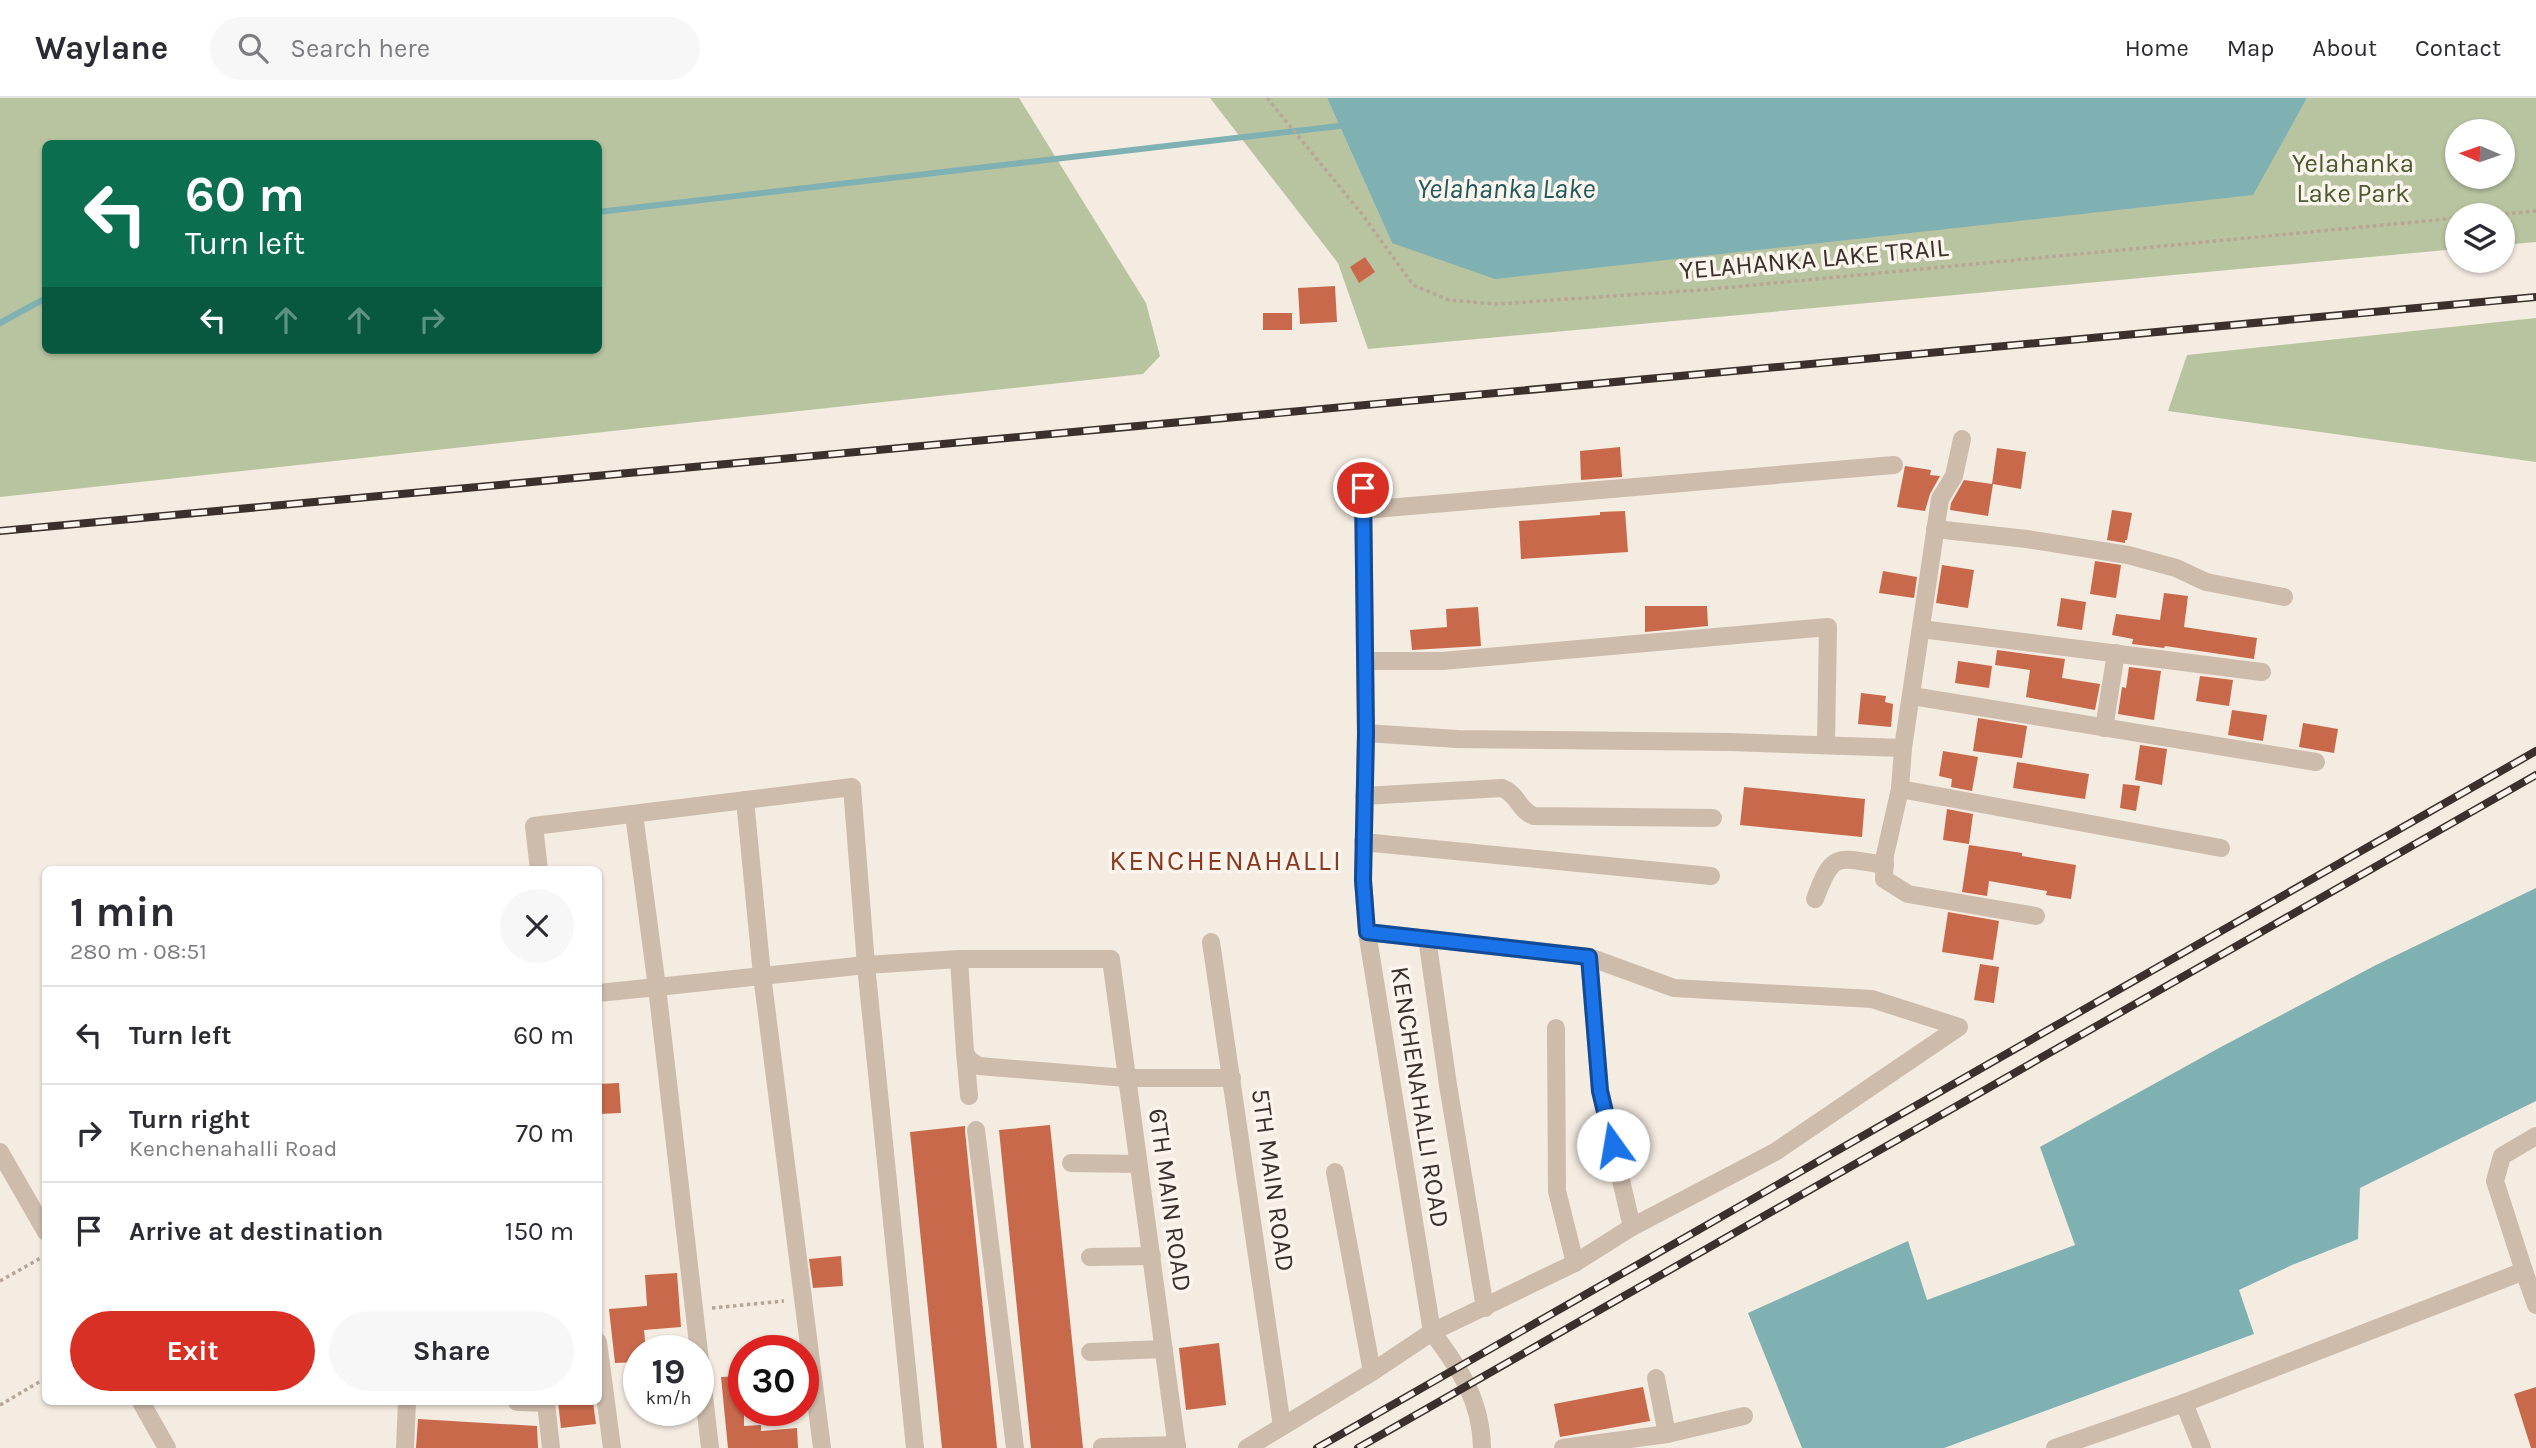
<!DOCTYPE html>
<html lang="en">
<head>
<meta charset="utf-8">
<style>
	:root { --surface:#fff; --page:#f7f7f7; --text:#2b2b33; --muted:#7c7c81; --line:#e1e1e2; --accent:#d93025 }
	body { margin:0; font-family:Karla,sans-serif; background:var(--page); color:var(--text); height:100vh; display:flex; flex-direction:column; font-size:26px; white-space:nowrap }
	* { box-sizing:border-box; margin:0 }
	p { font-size:23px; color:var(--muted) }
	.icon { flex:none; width:38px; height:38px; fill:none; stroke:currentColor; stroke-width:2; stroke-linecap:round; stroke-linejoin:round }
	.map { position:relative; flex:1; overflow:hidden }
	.side { position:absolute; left:42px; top:768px; width:560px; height:539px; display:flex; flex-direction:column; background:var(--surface); border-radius:10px; box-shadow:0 2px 5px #0004 }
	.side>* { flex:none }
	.top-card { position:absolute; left:42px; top:42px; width:560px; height:214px; border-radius:10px; box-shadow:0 2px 5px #0004; background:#0b6e4f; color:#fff; overflow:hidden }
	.needle { width:46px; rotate:272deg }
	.buttons { position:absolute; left:2445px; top:21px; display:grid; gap:14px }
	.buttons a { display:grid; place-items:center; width:70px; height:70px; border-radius:50%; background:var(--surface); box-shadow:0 2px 5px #0004; font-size:35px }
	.speed { position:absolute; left:623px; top:1237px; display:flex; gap:14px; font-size:35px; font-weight:700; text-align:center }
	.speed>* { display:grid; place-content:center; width:91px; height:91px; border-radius:50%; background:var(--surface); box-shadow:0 2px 5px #0004; line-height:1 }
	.speed small { font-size:18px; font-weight:400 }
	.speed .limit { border:10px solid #d22; background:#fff; color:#111 }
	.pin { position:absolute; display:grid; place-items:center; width:60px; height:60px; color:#fff; margin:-30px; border:4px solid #fff; border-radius:50%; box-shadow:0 2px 7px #0007 }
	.me { position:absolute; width:77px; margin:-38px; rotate:347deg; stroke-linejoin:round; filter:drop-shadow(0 0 5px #0008) }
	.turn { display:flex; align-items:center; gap:24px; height:147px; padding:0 28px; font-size:32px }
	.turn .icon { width:91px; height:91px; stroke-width:2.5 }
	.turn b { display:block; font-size:49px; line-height:60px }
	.lanes { display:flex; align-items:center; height:66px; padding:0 28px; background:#0003; justify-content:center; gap:35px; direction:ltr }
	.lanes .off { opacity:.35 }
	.round { display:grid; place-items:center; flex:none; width:74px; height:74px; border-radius:37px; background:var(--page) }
	.summary { display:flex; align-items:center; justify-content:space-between; height:119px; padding:0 28px }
	h1 { font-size:42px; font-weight:700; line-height:52px }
	.action { display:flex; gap:14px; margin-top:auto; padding:14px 28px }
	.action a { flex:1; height:80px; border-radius:42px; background:var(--accent); color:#fff; font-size:28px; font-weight:700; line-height:80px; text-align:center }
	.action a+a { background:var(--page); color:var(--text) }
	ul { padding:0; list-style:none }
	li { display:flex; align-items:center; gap:21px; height:98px; padding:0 28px; border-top:2px solid var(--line) }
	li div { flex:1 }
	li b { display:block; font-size:26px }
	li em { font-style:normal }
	header { display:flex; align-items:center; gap:42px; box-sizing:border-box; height:98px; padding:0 35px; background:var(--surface); border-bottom:2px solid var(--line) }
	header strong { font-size:33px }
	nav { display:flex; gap:38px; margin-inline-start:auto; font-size:24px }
	.search { width:490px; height:63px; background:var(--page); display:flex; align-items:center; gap:18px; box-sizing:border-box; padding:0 24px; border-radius:38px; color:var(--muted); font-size:26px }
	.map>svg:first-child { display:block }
</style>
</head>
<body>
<header>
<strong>Waylane</strong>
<div class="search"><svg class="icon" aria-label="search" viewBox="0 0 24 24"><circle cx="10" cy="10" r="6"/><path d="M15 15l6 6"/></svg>Search here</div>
<nav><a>Home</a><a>Map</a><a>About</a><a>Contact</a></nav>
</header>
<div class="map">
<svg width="2536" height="1350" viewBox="0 0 2536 1350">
	<rect width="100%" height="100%" fill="#f4ebe1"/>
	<!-- green -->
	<g fill="#b8c4a0" fill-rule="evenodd">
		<path d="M 0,0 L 1019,0 L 1146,205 L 1160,258 L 1143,276 L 0,399 ZM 46,46 L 598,46 L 598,252 L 46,252 Z"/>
		<path d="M 1210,0 L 1327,0 L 1392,145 L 2252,97 L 2307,0 L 2536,0 L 2536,144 L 2503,147 L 2502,117 L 2457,117 L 2457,151 L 1368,251 L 1338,165 ZM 2457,33 L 2502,33 L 2502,79 L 2457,79 Z"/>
		<polygon points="2536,220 2536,364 2168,313 2187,257"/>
	</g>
	<!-- water -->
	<g fill="#7fb0b2">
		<polygon points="1327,0 2307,0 2253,97 1495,181 1392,145"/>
		<polygon points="2536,790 2536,1003 2360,1090 2358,1141 2292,1167 2239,1192 2254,1236 1944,1350 1802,1350 1748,1215 1908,1143 1927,1202 2075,1147 2040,1049 2219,950 2376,867"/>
	</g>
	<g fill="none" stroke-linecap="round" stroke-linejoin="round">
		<!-- stream -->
		<g stroke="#7fb0b2" stroke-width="6">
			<polyline points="598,114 1348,27"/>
			<polyline points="0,225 46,200"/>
		</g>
	</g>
	<!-- building -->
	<g fill="#c8694b">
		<polygon points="1365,159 1375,174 1359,185 1350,169"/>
		<polygon points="1335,188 1337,224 1300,226 1298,190"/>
		<rect x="1263" y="215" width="29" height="17"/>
		<polygon points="1620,349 1622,379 1581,382 1580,353"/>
		<polygon points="1997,350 2026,354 2021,391 1993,386 1988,418 1950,412 1951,405 1964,382 1992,386"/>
		<polygon points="1905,368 1931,372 1930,377 1940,378 1930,396 1925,413 1897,409"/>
		<polygon points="2112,412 2132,415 2127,442 2125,442 2125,445 2107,442"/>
		<polygon points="1625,413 1628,454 1521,461 1519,423 1600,417 1600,414"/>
		<polygon points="2095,463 2121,467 2116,500 2090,496"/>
		<polygon points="1942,467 1974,472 1968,510 1936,505"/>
		<polygon points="1883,473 1917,479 1914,500 1879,495"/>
		<polygon points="2164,495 2188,498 2184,529 2257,540 2254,561 2165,548 2164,550 2132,546 2133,541 2112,537 2116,516 2160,522"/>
		<polygon points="2061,500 2086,504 2082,532 2057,528"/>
		<polygon points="1645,508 1707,508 1708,528 1645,534"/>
		<polygon points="1478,509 1481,548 1412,552 1410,532 1447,529 1446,511"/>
		<polygon points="1997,552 2065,561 2062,580 2100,586 2095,612 2026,599 2030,572 1995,567"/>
		<polygon points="1958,563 1992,568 1989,590 1955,585"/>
		<polygon points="2129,569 2161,573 2154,622 2118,616 2122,589 2126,590"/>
		<polygon points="2200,578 2233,582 2229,608 2196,603"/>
		<polygon points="1861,595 1886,598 1885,604 1893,606 1891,629 1858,626"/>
		<polygon points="2232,612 2267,617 2263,643 2228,637"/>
		<polygon points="1978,620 2027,628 2022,660 1973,653"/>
		<polygon points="2303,625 2338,631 2334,655 2299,649"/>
		<polygon points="2140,647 2167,651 2162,687 2135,682"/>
		<polygon points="1943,653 1978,659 1972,693 1951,689 1952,681 1939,678"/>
		<polygon points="2017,664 2089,676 2085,701 2013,690"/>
		<polygon points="2123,686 2140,688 2136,713 2120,710"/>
		<polygon points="1744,689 1865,701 1862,739 1740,727"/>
		<polygon points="1947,711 1973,716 1969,746 1943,742"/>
		<polygon points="1969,747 2022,755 2022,758 2076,767 2071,801 2046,797 2047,793 1989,783 1987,798 1962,794"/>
		<polygon points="1948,814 1999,823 1993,862 1942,854"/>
		<polygon points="1980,866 1999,869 1994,905 1974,902"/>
		<polygon points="619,985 621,1015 598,1016 598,986"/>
		<polygon points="1050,1027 1083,1350 1031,1350 999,1032"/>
		<polygon points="965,1028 965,1033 997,1350 942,1350 910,1034"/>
		<polygon points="841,1158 843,1188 813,1190 809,1161"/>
		<polygon points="677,1175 681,1229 644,1232 646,1253 639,1253 639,1264 615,1265 609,1211 647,1208 645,1177"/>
		<polygon points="1219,1245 1226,1307 1186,1312 1179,1250"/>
		<polygon points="744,1278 744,1328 761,1327 761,1333 797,1330 798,1350 728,1350 721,1279"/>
		<polygon points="1643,1289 1650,1323 1560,1339 1554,1306"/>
		<polygon points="2536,1289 2536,1350 2531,1350 2514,1296"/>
		<polygon points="558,1304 593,1304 596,1326 561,1330"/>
		<polygon points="418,1321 537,1328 538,1350 416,1350"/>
	</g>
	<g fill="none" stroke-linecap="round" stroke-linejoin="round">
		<!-- path -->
		<g stroke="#b9a596" stroke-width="3.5" stroke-dasharray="3.5 3.5" stroke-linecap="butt">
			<polyline points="1267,0 1362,116 1413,187 1449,202 1496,206 1701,192 2457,120"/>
			<polyline points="2491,117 2536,113"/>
			<polyline points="0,1183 46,1157"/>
			<polyline points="712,1210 784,1203"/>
			<polyline points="0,1307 46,1280"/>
		</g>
		<!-- minor -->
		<g stroke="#cdbbac" stroke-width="18">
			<path d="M 1363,390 L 1366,635 L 1363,782 L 1367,834 L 1432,1234 C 1460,1271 1481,1302 1482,1350"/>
			<polyline points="1363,412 1894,367"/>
			<polyline points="1935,431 2027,441 2128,457 2176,470 2206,484 2284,499"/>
			<polyline points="1921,531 2262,574"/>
			<polyline points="1366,563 1442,563 1828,529 1826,647"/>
			<polyline points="1912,598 2316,664"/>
			<polyline points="2104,630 2116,555"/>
			<polyline points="1366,635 1457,641 1729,644 1903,650 1940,401 1954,378 1962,341"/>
			<polyline points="1903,650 1900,691 2221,750"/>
			<polyline points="1900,691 1885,757 1884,781 1908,796 2036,818"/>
			<path d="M 1364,698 L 1502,690 C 1518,696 1518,712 1534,718 L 1713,720"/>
			<polyline points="745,702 762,877 822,1350"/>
			<polyline points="634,716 657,889 866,867 959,861 1111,861 1177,1350"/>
			<polyline points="1363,744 1711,778"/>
			<polyline points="539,772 534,728 852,689 866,867 915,1350"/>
			<path d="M 1815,801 C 1833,752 1837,760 1885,767"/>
			<polyline points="1427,840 1448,987 1485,1210"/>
			<polyline points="1211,844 1282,1328"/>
			<polyline points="1589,859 1600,993 1632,1129"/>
			<polyline points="959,861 965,954 969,962 979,968 1126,980 1232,980"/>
			<polyline points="598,895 657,889 710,1350"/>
			<polyline points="1556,930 1557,1093 1575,1165"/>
			<polyline points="965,954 969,998"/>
			<polyline points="976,1032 1015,1350"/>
			<polyline points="0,1054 46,1134"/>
			<polyline points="1071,1065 1138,1066"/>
			<polyline points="1335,1074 1372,1274"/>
			<polyline points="1090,1159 1152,1158"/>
			<polyline points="2524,1173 2536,1207"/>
			<polyline points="598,1244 612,1350"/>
			<polyline points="1090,1254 1164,1251"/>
			<polyline points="1656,1280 1667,1336"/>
			<polyline points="141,1304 167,1350"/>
			<polyline points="517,1304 546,1305 551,1350"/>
			<polyline points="2184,1305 2524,1173 2495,1083 2502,1058 2536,1038"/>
			<polyline points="1102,1349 1177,1347"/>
			<polyline points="405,1350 407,1304"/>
			<polyline points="1247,1350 1372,1274 1432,1234 1575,1165 1632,1129 1775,1054 1959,929 1872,901 1674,890 1589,859 1367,834"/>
			<polyline points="1563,1350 1667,1336 1744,1318"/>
			<polyline points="2055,1350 2184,1305 2202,1350"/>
		</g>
		<defs>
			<g id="rail">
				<polyline points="0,433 2536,199"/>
				<polyline points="1317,1350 2536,653"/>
				<polyline points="1358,1350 2536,677"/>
			</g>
		</defs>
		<!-- rail casing -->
		<use href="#rail" stroke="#3b302b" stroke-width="8"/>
		<!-- rail -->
		<use href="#rail" stroke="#fbf5ee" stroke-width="5" stroke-dasharray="16" stroke-linecap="butt"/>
	</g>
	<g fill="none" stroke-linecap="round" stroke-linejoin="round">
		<defs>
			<polyline id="route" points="1363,390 1366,635 1363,782 1367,834 1589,859 1600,993 1613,1047"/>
		</defs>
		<!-- route casing -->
		<use href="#route" stroke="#114b97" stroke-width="18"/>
		<!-- route -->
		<use href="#route" stroke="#1a73e8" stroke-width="12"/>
	</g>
	<g text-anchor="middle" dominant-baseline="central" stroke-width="7" stroke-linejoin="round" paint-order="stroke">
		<!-- park labels -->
		<g font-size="26" fill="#4a5a2e" stroke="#fbf5ee">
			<text x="2353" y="65">Yelahanka<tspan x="2353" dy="30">Lake Park</tspan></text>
		</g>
		<!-- street labels -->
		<g font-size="26" fill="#3b302b" stroke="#fbf5ee">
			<text transform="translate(1814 161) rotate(-5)">YELAHANKA LAKE TRAIL</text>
			<text transform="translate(1420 999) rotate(81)">KENCHENAHALLI ROAD</text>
			<text transform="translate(1273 1082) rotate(82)">5TH MAIN ROAD</text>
			<text transform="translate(1170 1102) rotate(82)">6TH MAIN ROAD</text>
		</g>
		<!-- water labels -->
		<g font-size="28" font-style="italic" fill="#1f5a5e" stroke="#fbf5ee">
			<text x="1506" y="90">Yelahanka Lake</text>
		</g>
		<!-- neighbourhood labels -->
		<g font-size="28" letter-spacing="2" fill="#8c3b22" stroke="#fbf5ee">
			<text x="1226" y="762">KENCHENAHALLI</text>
		</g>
	</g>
</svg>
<div class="buttons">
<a><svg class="needle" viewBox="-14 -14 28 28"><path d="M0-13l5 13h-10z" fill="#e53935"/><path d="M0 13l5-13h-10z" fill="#7c7c81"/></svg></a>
<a><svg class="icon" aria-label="layers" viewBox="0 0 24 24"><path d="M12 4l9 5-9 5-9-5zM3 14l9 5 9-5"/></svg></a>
</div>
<div class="speed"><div>19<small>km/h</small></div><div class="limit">30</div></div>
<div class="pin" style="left:1363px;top:390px;background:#d93025"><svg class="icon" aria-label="arrive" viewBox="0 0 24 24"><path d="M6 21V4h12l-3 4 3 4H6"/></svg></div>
<svg class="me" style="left:1613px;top:1047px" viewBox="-20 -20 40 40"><circle r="19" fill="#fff"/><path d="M0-13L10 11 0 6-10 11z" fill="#1a73e8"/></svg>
<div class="top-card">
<div class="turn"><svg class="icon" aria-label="left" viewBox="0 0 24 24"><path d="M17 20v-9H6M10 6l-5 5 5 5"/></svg><div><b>60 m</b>Turn left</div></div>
<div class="lanes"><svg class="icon" aria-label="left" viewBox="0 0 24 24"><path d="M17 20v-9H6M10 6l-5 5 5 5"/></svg><svg class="icon off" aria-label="ahead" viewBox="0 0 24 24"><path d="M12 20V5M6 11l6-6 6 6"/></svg><svg class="icon off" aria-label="ahead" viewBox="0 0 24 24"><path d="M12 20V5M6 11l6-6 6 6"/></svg><svg class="icon off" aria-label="right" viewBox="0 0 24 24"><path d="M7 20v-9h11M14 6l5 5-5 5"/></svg></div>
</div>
<section class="side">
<div class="summary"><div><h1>1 min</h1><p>280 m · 08:51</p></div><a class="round"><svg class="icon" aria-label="close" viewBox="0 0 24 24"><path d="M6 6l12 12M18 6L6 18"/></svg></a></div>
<ul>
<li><svg class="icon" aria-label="left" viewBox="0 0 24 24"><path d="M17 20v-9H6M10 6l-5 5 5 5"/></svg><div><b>Turn left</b></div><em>60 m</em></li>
<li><svg class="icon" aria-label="right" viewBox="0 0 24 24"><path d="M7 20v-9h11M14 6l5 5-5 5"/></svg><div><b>Turn right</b><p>Kenchenahalli Road</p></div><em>70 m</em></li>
<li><svg class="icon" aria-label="arrive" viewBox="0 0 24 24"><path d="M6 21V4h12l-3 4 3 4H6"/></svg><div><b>Arrive at destination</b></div><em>150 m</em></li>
</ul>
<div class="action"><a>Exit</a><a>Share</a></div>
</section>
</div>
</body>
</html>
